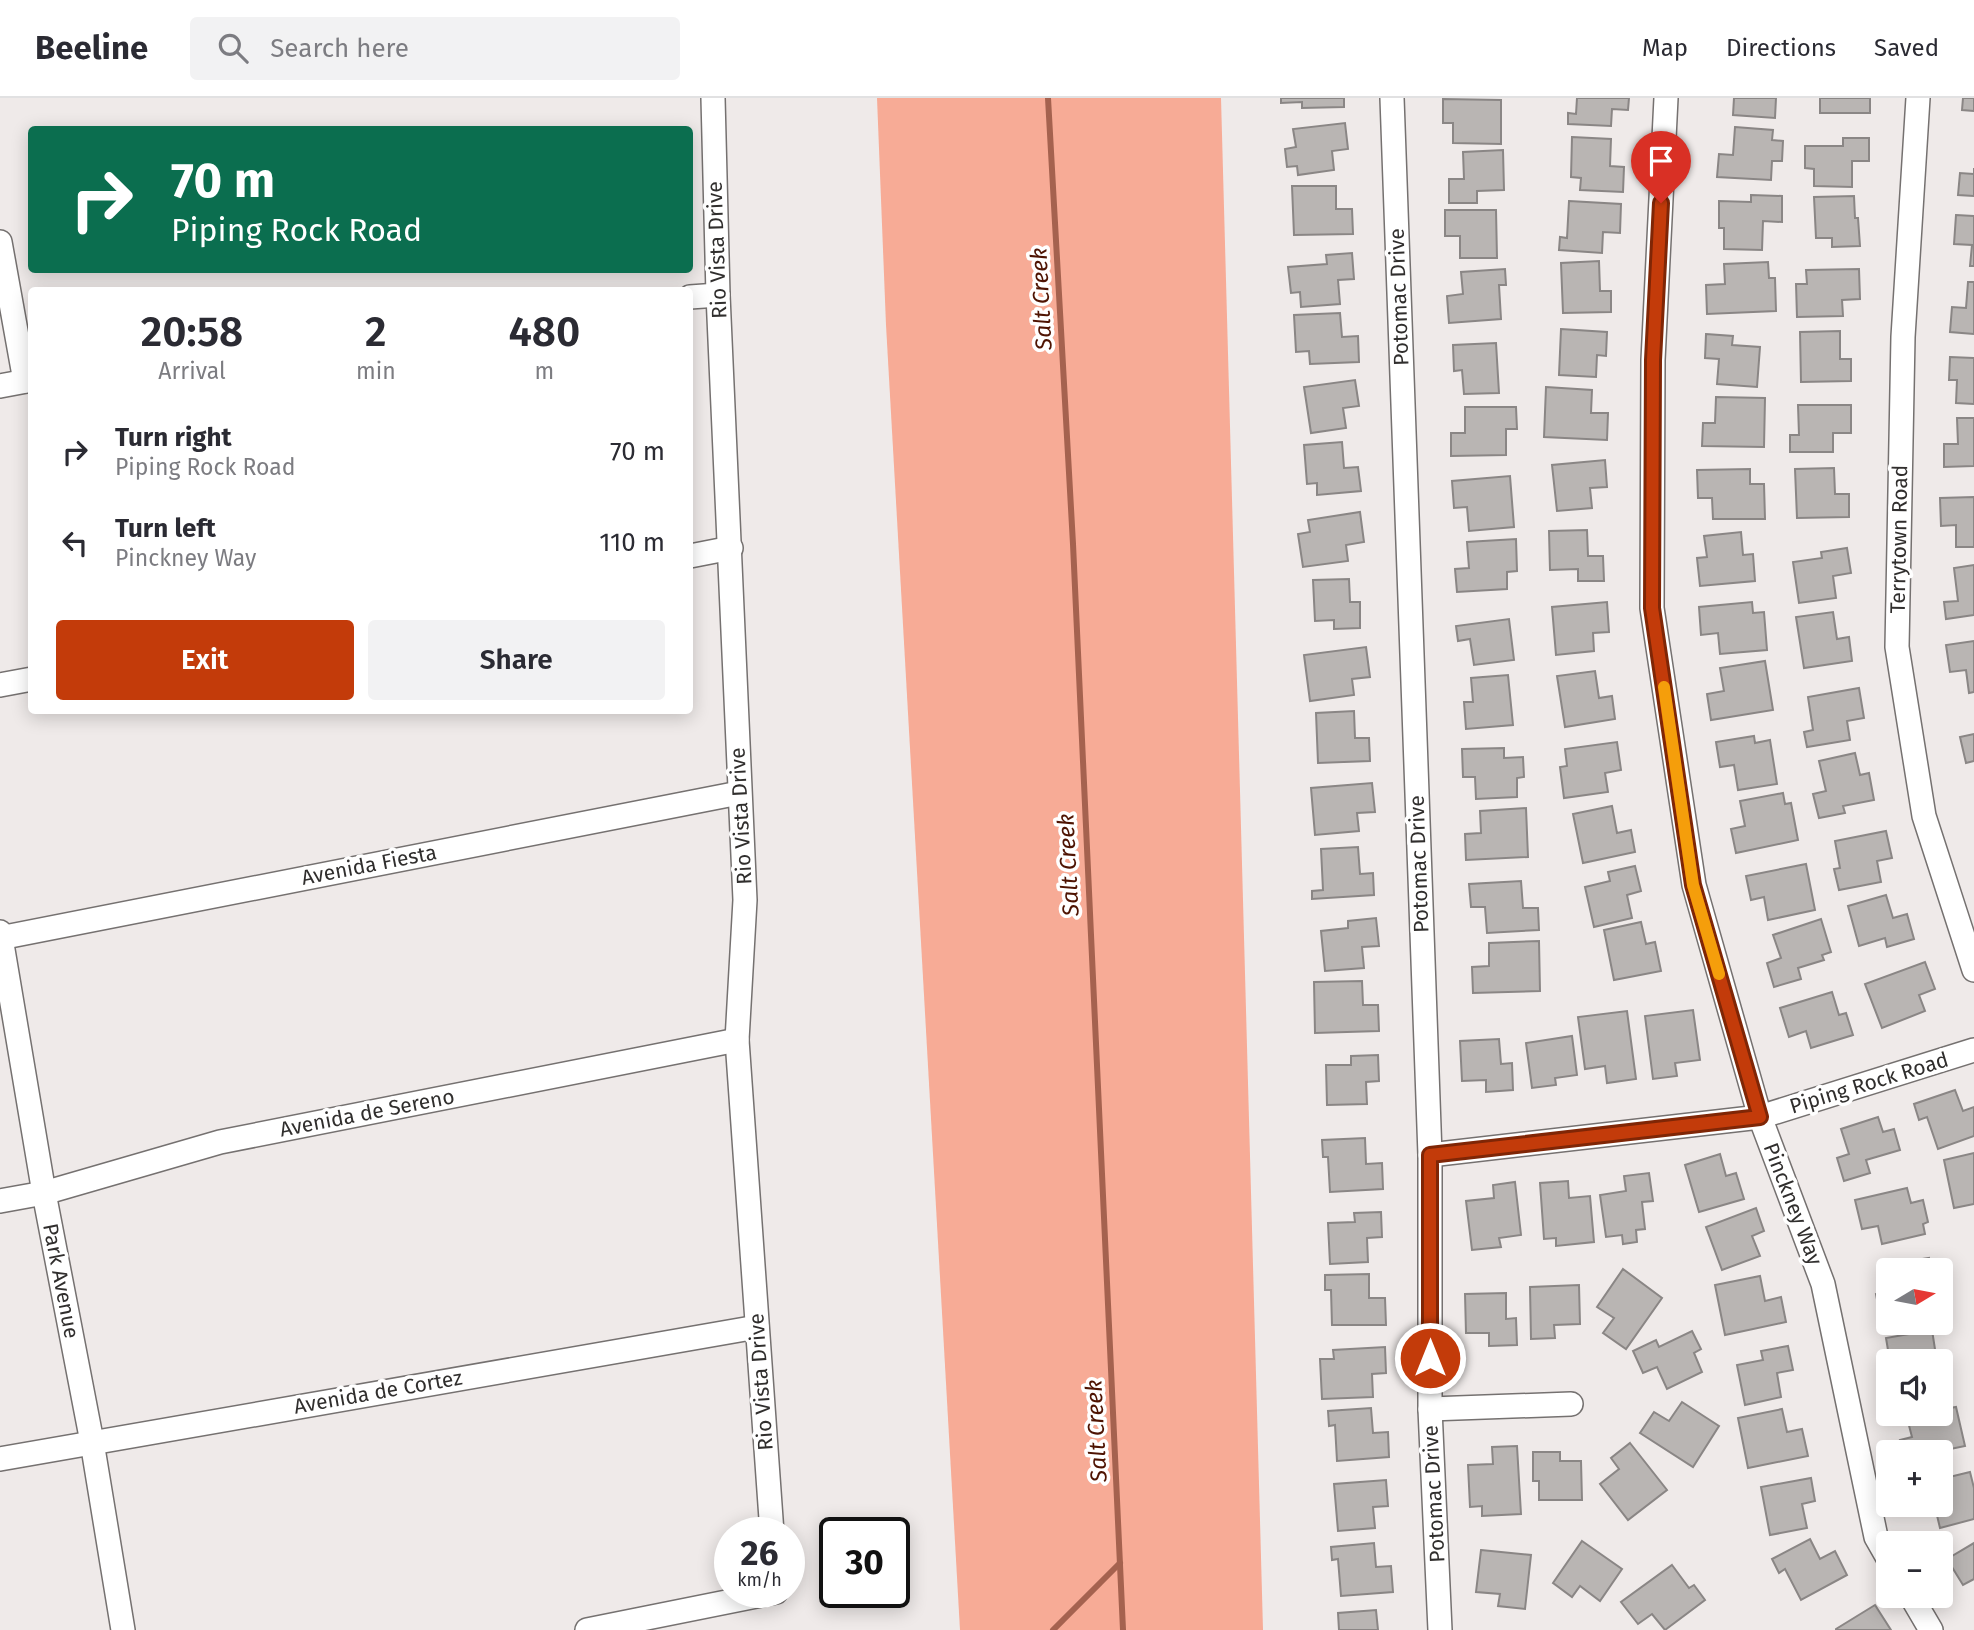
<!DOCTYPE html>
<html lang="en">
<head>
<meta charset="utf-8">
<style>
	:root { --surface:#fff; --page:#f2f2f3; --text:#2b2b33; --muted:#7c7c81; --line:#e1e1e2; --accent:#c33b0a }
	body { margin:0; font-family:"Fira Sans",sans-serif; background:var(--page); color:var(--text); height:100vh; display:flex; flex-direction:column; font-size:26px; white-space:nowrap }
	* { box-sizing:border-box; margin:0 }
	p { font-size:23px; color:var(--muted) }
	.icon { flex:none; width:38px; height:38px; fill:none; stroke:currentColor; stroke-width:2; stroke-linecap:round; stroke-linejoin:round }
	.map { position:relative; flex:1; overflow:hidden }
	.panel { position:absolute; left:28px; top:189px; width:665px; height:427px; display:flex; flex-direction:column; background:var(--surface); border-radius:7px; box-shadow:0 4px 18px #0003 }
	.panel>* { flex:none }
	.hud { position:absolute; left:28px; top:28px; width:665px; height:147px; border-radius:7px; box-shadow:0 4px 18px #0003; background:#0b6e4f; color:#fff; overflow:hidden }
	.needle { width:46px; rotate:80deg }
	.controls { position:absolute; left:1876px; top:1160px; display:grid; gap:14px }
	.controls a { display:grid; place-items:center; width:77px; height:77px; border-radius:7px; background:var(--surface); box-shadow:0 4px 18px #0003; font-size:35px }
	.speed { position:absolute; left:714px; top:1419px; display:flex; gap:14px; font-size:35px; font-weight:700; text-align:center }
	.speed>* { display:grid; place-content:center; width:91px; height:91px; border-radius:50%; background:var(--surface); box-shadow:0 4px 18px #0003; line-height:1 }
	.speed small { font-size:18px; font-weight:400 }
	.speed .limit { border:4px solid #111; border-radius:10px; background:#fff; color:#111 }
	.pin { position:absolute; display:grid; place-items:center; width:60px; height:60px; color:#fff; margin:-72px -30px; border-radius:50% 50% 50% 0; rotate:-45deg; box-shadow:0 0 7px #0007 }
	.pin .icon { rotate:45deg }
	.me { position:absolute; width:77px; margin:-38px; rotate:0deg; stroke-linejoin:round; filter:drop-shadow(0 0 5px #0008) }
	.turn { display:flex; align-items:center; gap:24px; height:147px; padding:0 28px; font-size:32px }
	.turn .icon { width:91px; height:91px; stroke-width:2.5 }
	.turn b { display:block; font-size:49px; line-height:60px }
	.eta { display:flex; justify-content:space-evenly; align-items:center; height:119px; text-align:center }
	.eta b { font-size:42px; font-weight:600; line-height:49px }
	.action { display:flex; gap:14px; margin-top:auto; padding:14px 28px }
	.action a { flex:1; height:80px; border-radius:7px; background:var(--accent); color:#fff; font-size:28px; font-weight:600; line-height:80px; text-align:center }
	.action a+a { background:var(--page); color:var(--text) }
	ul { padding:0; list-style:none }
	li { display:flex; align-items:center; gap:21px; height:91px; padding:0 28px }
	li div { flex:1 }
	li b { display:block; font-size:26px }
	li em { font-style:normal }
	header { display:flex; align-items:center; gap:42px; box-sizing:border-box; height:98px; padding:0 35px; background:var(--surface); border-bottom:2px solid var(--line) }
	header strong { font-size:33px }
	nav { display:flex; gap:38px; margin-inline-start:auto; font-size:24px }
	.search { width:490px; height:63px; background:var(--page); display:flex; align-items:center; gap:18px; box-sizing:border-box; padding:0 24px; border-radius:7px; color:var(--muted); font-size:26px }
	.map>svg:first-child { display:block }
</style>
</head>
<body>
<header>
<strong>Beeline</strong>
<div class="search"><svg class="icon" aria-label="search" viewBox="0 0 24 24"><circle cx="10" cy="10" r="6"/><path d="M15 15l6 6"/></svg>Search here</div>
<nav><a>Map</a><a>Directions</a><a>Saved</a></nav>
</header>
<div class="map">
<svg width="1974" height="1532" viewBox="0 0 1974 1532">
	<rect width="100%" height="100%" fill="#efeae9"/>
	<!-- green -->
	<polygon fill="#f7ab96" points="877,0 1221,0 1263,1532 960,1532 886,227"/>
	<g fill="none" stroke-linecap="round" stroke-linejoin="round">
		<!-- stream -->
		<g stroke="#a5624f" stroke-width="6">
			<polyline points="1048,0 1073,446 1123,1532"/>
			<polyline points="1053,1532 1120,1465"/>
		</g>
	</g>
	<!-- building -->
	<g fill="#b9b5b3" stroke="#8a8685" stroke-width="2">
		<polygon points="1281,0 1344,0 1344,9 1302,10 1302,4 1281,5"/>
		<polygon points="1577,0 1629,0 1628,12 1612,11 1611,28 1568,26 1568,15 1576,16"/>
		<polygon points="1734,0 1776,0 1775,20 1733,17"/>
		<rect x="1820" y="0" width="50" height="15"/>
		<polygon points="1963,0 1974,0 1974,13 1962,12"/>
		<polygon points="1443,1 1501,2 1501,46 1453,45 1453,25 1443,25"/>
		<polygon points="1345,25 1348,51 1332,53 1334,72 1298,77 1297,68 1287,69 1285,51 1296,49 1293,31"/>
		<polygon points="1735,29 1773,32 1772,42 1783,43 1782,63 1772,63 1771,82 1717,79 1719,56 1733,57"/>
		<polygon points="1572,39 1611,41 1610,68 1624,69 1623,94 1580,92 1581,80 1571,79"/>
		<polygon points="1843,40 1869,40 1869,63 1852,63 1852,89 1814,88 1814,71 1805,70 1805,48 1843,48"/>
		<polygon points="1503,52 1504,92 1477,93 1477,105 1449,105 1449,81 1464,81 1463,54"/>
		<polygon points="1974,70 1974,98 1958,97 1960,75 1974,76"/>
		<polygon points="1292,88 1336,88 1336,111 1352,111 1353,136 1294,137"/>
		<polygon points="1751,97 1782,98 1782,124 1763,123 1762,152 1724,151 1724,130 1719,130 1719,103 1751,104"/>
		<polygon points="1854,98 1855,120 1858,120 1860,148 1832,149 1832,140 1816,140 1814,99"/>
		<polygon points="1569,103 1621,106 1620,135 1603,134 1602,155 1559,152 1560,139 1567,140"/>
		<polygon points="1445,112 1496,112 1497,160 1460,160 1460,138 1445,138"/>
		<polygon points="1956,117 1974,118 1974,168 1970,168 1972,147 1954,146"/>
		<polygon points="1352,155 1354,181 1338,182 1340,206 1301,209 1300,194 1291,195 1288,169 1327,166 1326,157"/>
		<polygon points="1599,163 1600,193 1611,193 1611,214 1563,215 1561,165"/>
		<polygon points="1768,164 1769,180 1775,180 1776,213 1707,216 1706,187 1725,186 1724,166"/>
		<polygon points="1505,171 1506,187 1499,187 1501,221 1449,225 1447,198 1463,196 1461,174"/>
		<polygon points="1859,171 1860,201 1842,202 1843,218 1797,219 1796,186 1807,186 1806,172"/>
		<polygon points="1968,184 1974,184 1974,236 1950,234 1952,209 1966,210"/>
		<polygon points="1340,215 1342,239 1358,238 1359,264 1310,266 1309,253 1296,254 1294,217"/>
		<polygon points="1561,231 1607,234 1606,258 1597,257 1596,279 1559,277"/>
		<polygon points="1840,233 1840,261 1851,261 1851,283 1801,284 1800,234"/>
		<polygon points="1706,236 1733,238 1732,247 1760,249 1757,289 1717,286 1719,261 1705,260"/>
		<polygon points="1496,245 1499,295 1464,296 1462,272 1454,273 1453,247"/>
		<polygon points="1950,259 1974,260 1974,306 1956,305 1957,282 1949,282"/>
		<polygon points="1355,282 1359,308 1343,310 1346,330 1311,335 1304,289"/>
		<polygon points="1546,289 1592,292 1591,315 1608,315 1607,342 1544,339"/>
		<polygon points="1716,299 1765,300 1764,349 1702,348 1703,325 1715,325"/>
		<polygon points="1798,307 1851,307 1851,335 1833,335 1833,354 1790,354 1790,337 1799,337"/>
		<polygon points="1465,309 1516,309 1517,331 1506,331 1506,357 1451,358 1451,335 1465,335"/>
		<polygon points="1957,320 1974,320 1974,368 1944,369 1944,346 1958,346"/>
		<polygon points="1342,344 1344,370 1358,369 1361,393 1317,397 1317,385 1307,386 1304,347"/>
		<polygon points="1605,362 1607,389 1590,390 1592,410 1557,413 1552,367"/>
		<polygon points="1834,370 1835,396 1849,396 1849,419 1797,420 1795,371"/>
		<polygon points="1750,371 1750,386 1764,386 1765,421 1713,421 1712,400 1698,400 1697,372"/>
		<polygon points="1510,378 1514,429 1469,433 1467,409 1454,410 1452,383"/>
		<polygon points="1974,399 1974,449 1956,449 1956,427 1941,428 1940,400"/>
		<polygon points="1360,414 1364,444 1346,447 1348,463 1303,469 1298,436 1310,434 1308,422"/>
		<polygon points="1587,432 1588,458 1603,458 1604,483 1578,483 1578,471 1550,472 1549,433"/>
		<polygon points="1741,434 1743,457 1753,456 1755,483 1700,488 1697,460 1707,459 1704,438"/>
		<polygon points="1516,441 1517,473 1507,474 1507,491 1457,494 1455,471 1469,470 1467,444"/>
		<polygon points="1847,450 1851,475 1833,478 1836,500 1799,505 1793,464 1822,460 1821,454"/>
		<polygon points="1974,467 1974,517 1946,521 1944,504 1958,503 1954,470"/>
		<polygon points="1349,481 1350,504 1360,504 1360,530 1334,531 1334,522 1315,523 1313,482"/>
		<polygon points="1607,504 1609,534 1593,535 1594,553 1556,557 1552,509"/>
		<polygon points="1752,504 1753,515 1764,514 1767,552 1720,556 1718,535 1701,537 1699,509"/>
		<polygon points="1833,514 1837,541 1849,539 1852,563 1804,570 1796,519"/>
		<polygon points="1509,521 1514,562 1474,567 1470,541 1458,543 1456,528"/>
		<polygon points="1974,543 1974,594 1969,595 1966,572 1950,574 1946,547"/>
		<polygon points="1366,549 1370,579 1352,581 1354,597 1310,603 1304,557"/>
		<polygon points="1765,563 1773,612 1711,622 1707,596 1724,593 1720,570"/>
		<polygon points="1595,573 1599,600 1612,598 1615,621 1565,629 1557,578"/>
		<polygon points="1508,577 1513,627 1466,631 1464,604 1473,604 1471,580"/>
		<polygon points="1859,590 1864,620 1847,623 1850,642 1807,649 1804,634 1813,632 1808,599"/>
		<polygon points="1354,613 1355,640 1369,640 1370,663 1318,665 1316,615"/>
		<polygon points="1974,636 1974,663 1966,665 1960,639"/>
		<polygon points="1754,638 1755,645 1770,642 1777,686 1738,692 1734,667 1720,669 1716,644"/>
		<polygon points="1617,644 1621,672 1605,675 1608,694 1564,700 1560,669 1567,668 1565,651"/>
		<polygon points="1504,650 1504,660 1523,659 1524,679 1517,680 1517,699 1476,701 1475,679 1463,679 1462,651"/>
		<polygon points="1855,655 1860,677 1869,675 1874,702 1843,708 1845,715 1819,720 1813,696 1826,693 1819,663"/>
		<polygon points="1372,685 1375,714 1357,715 1359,733 1315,737 1311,690"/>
		<polygon points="1783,695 1785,706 1791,705 1798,742 1736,755 1731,731 1745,728 1740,703"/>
		<polygon points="1612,708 1617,735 1631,732 1635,754 1583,765 1573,716"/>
		<polygon points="1526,710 1528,759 1466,762 1465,736 1481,735 1480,713"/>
		<polygon points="1886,733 1892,760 1877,763 1881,784 1839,792 1834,771 1840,770 1835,743"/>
		<polygon points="1358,749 1360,776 1373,775 1374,797 1312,801 1312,793 1323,792 1321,751"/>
		<polygon points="1806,766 1815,812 1768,822 1764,799 1751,802 1746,778"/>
		<polygon points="1635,768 1641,793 1627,797 1632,820 1594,829 1585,789 1610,783 1608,774"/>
		<polygon points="1521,783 1523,810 1538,810 1539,832 1487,835 1485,809 1471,809 1469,786"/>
		<polygon points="1886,797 1893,820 1907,816 1914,841 1887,849 1885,840 1859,848 1848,808"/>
		<polygon points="1376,820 1379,848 1362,849 1364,870 1325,873 1321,833 1348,830 1348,823"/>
		<polygon points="1821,821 1831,854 1822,857 1824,862 1798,870 1801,881 1774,889 1767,865 1781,860 1773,837"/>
		<polygon points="1641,824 1646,846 1655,844 1661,873 1614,882 1604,832"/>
		<polygon points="1539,843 1540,893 1473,895 1472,869 1489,868 1489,845"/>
		<polygon points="1925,864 1935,891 1919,897 1925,913 1882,930 1865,886"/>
		<polygon points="1362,883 1363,907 1378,907 1379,933 1315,935 1314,884"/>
		<polygon points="1832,894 1839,917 1846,915 1853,937 1811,950 1806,933 1789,939 1780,910"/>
		<polygon points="1693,912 1700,962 1675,965 1677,978 1653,981 1645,918"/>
		<polygon points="1627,913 1636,981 1607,985 1605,968 1585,971 1578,919"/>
		<polygon points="1572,938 1577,977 1555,980 1556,987 1532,990 1526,945"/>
		<polygon points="1499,941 1501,966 1512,965 1513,992 1486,994 1486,982 1462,983 1460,943"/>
		<polygon points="1378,957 1379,983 1366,984 1367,1006 1327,1007 1326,967 1351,967 1351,958"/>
		<polygon points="1955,992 1963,1013 1974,1009 1974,1038 1938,1051 1927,1019 1919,1022 1914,1006"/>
		<polygon points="1878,1019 1883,1034 1894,1031 1900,1052 1866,1062 1870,1075 1844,1083 1837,1060 1849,1056 1841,1031"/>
		<polygon points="1365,1040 1366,1066 1382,1065 1383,1091 1330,1094 1328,1059 1323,1059 1322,1042"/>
		<polygon points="1974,1055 1974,1106 1954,1110 1944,1062"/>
		<polygon points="1720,1056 1726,1078 1736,1075 1744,1101 1699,1114 1685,1067"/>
		<polygon points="1649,1075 1653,1103 1642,1104 1645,1131 1636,1132 1637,1144 1623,1146 1622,1137 1606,1139 1600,1097 1626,1093 1624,1078"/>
		<polygon points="1568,1083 1569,1100 1590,1098 1594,1144 1556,1148 1556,1140 1544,1141 1540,1085"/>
		<polygon points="1515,1084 1521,1137 1499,1140 1501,1149 1472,1152 1466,1103 1494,1100 1493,1087"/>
		<polygon points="1907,1090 1911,1105 1923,1102 1928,1124 1923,1126 1925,1136 1882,1146 1878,1128 1862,1131 1855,1102"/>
		<polygon points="1756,1110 1764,1133 1752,1138 1760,1158 1722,1172 1706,1129"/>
		<polygon points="1381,1114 1382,1139 1367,1140 1368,1164 1330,1166 1328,1125 1355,1124 1354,1115"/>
		<polygon points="1929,1160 1931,1172 1888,1172 1888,1184 1885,1167"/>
		<polygon points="1623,1171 1662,1200 1626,1251 1603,1235 1614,1220 1597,1209"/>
		<polygon points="1369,1176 1369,1200 1385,1200 1386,1227 1332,1227 1331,1192 1325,1192 1325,1177"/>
		<polygon points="1760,1178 1765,1203 1781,1199 1786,1224 1725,1237 1715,1187"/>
		<polygon points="1579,1187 1580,1226 1554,1227 1555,1240 1531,1241 1530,1189"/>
		<polygon points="1888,1194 1888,1217 1880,1218 1876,1196"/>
		<polygon points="1506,1195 1506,1221 1516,1220 1517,1247 1489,1248 1489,1235 1466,1235 1465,1196"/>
		<polygon points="1932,1232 1937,1264 1890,1264 1886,1240"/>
		<polygon points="1692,1233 1701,1251 1694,1255 1702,1274 1667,1291 1657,1269 1643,1275 1633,1253 1656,1242 1659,1249"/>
		<polygon points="1788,1248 1793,1272 1777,1275 1781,1299 1745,1307 1737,1267 1763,1262 1761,1253"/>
		<polygon points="1385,1249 1386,1275 1372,1276 1373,1299 1322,1301 1320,1261 1334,1261 1333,1252"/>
		<polygon points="1943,1303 1944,1311 1956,1309 1965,1348 1936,1354 1903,1354 1900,1342 1912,1339 1906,1316 1941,1316 1941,1304"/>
		<polygon points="1682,1304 1719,1328 1693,1369 1640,1335 1654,1314 1669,1323"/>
		<polygon points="1371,1310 1373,1335 1388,1334 1389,1359 1337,1363 1335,1327 1329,1328 1328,1313"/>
		<polygon points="1782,1311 1787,1334 1802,1331 1808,1358 1748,1370 1738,1320"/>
		<polygon points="1630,1345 1667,1392 1628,1422 1600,1386 1619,1371 1611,1360"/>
		<polygon points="1517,1348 1521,1416 1482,1418 1482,1408 1470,1409 1468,1367 1493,1366 1492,1349"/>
		<polygon points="1533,1354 1560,1354 1560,1363 1581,1363 1582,1402 1539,1402 1539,1383 1533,1383"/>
		<polygon points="1970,1374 1974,1390 1974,1421 1940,1430 1935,1409 1920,1413 1918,1407 1941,1407 1941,1381"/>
		<polygon points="1811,1380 1815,1403 1802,1406 1807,1430 1770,1437 1761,1389"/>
		<polygon points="1386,1382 1388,1408 1373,1409 1375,1430 1338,1433 1334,1386"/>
		<polygon points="1810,1441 1820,1461 1835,1453 1847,1477 1801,1502 1785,1471 1779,1475 1772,1461"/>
		<polygon points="1582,1443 1622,1471 1600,1503 1580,1488 1572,1499 1553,1485"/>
		<polygon points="1374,1445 1376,1469 1391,1468 1393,1494 1341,1498 1338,1461 1332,1462 1331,1449"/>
		<polygon points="1974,1445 1974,1481 1963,1487 1947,1461"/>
		<polygon points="1481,1452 1531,1457 1525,1511 1498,1508 1500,1496 1476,1494"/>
		<polygon points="1672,1467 1689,1490 1694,1487 1705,1502 1665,1532 1652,1516 1638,1526 1621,1504"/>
		<polygon points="1875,1507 1891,1532 1836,1532 1836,1531"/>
		<polygon points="1376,1512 1378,1532 1339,1532 1338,1515"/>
	</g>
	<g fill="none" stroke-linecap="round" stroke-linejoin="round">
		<defs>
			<g id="street">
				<polyline points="713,0 718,197 745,802 737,942 772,1435"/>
				<polyline points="1392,0 1430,1057 1430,1311 1440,1532"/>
				<polyline points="1666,0 1653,262 1652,510 1694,787 1760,1019 1823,1186 1876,1439 1888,1460"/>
				<polyline points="1918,0 1903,239 1897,549 1924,718 1974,872"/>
				<polyline points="0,144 25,283"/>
				<polyline points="690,199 718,197"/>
				<polyline points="0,288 32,282"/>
				<polyline points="690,458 731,450"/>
				<polyline points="0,587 32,581"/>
				<polyline points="0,834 44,1095 92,1344 123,1532"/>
				<polyline points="0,840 739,695"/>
				<polyline points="1430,1057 1760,1019 1974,952"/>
				<polyline points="0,1103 44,1095 220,1044 737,942"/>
				<polyline points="1430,1311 1571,1306"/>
				<polyline points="0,1361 757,1229"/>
				<polyline points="1911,1498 1931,1532"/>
				<polyline points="587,1532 776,1494"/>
			</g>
		</defs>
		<!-- street casing -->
		<use href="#street" stroke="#757170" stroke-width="26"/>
		<!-- street -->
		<use href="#street" stroke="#fff" stroke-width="23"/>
	</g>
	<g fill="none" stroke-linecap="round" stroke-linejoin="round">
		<defs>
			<polyline id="route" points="1430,1260 1430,1057 1760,1019 1693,787 1652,510 1653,262 1661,105"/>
		</defs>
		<!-- route casing -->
		<use href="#route" stroke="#7f2606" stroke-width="18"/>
		<!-- route -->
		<use href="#route" stroke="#c33b0a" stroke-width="12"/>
		<!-- slow -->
		<polyline stroke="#f59e0b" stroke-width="12" points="1664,589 1693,787 1719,876"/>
	</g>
	<g text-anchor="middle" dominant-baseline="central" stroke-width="7" stroke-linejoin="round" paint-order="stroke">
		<!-- street labels -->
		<g font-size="21" fill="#302e2d" stroke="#fff">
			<text transform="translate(717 152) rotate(-92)">Rio Vista Drive</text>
			<text transform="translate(1399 199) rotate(-92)">Potomac Drive</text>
			<text transform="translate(1899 441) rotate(-89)">Terrytown Road</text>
			<text transform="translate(741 718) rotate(-93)">Rio Vista Drive</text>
			<text transform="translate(1419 766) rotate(-92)">Potomac Drive</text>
			<text transform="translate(369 767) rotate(-11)">Avenida Fiesta</text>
			<text transform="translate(1869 985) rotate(-17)">Piping Rock Road</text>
			<text transform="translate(367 1015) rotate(-11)">Avenida de Sereno</text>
			<text transform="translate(1793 1106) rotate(69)">Pinckney Way</text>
			<text transform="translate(61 1183) rotate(79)">Park Avenue</text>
			<text transform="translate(761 1284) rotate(-94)">Rio Vista Drive</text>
			<text transform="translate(378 1294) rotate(-10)">Avenida de Cortez</text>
			<text transform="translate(1434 1396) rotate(-93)">Potomac Drive</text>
		</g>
		<!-- water labels -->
		<g font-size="23" font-style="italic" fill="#4e1302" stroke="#fff">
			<text transform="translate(1041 201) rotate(-93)">Salt Creek</text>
			<text transform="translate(1068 767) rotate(-93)">Salt Creek</text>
			<text transform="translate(1096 1333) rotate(-93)">Salt Creek</text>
		</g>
	</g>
</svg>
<div class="controls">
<a><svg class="needle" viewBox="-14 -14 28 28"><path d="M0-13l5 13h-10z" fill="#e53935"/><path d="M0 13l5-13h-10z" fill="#7c7c81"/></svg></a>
<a><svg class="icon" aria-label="sound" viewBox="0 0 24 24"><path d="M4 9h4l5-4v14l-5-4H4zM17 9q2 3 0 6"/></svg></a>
<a>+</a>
<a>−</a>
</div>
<div class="speed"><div>26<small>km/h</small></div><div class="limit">30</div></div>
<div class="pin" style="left:1661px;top:105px;background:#d93025"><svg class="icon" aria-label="arrive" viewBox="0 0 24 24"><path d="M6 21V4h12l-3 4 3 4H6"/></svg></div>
<svg class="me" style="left:1430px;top:1260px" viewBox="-20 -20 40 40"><circle r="17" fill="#c33b0a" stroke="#fff" stroke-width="3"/><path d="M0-11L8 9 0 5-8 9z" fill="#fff"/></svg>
<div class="hud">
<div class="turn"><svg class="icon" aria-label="right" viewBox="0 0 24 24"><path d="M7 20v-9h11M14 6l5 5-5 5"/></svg><div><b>70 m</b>Piping Rock Road</div></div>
</div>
<section class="panel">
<div class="eta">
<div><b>20:58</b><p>Arrival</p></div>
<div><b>2</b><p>min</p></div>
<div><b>480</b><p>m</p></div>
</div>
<ul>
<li><svg class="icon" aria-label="right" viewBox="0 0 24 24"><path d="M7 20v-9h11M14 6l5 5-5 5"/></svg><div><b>Turn right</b><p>Piping Rock Road</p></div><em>70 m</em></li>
<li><svg class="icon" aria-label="left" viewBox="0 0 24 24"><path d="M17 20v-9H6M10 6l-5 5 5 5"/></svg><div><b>Turn left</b><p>Pinckney Way</p></div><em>110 m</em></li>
</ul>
<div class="action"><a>Exit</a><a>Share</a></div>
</section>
</div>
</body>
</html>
